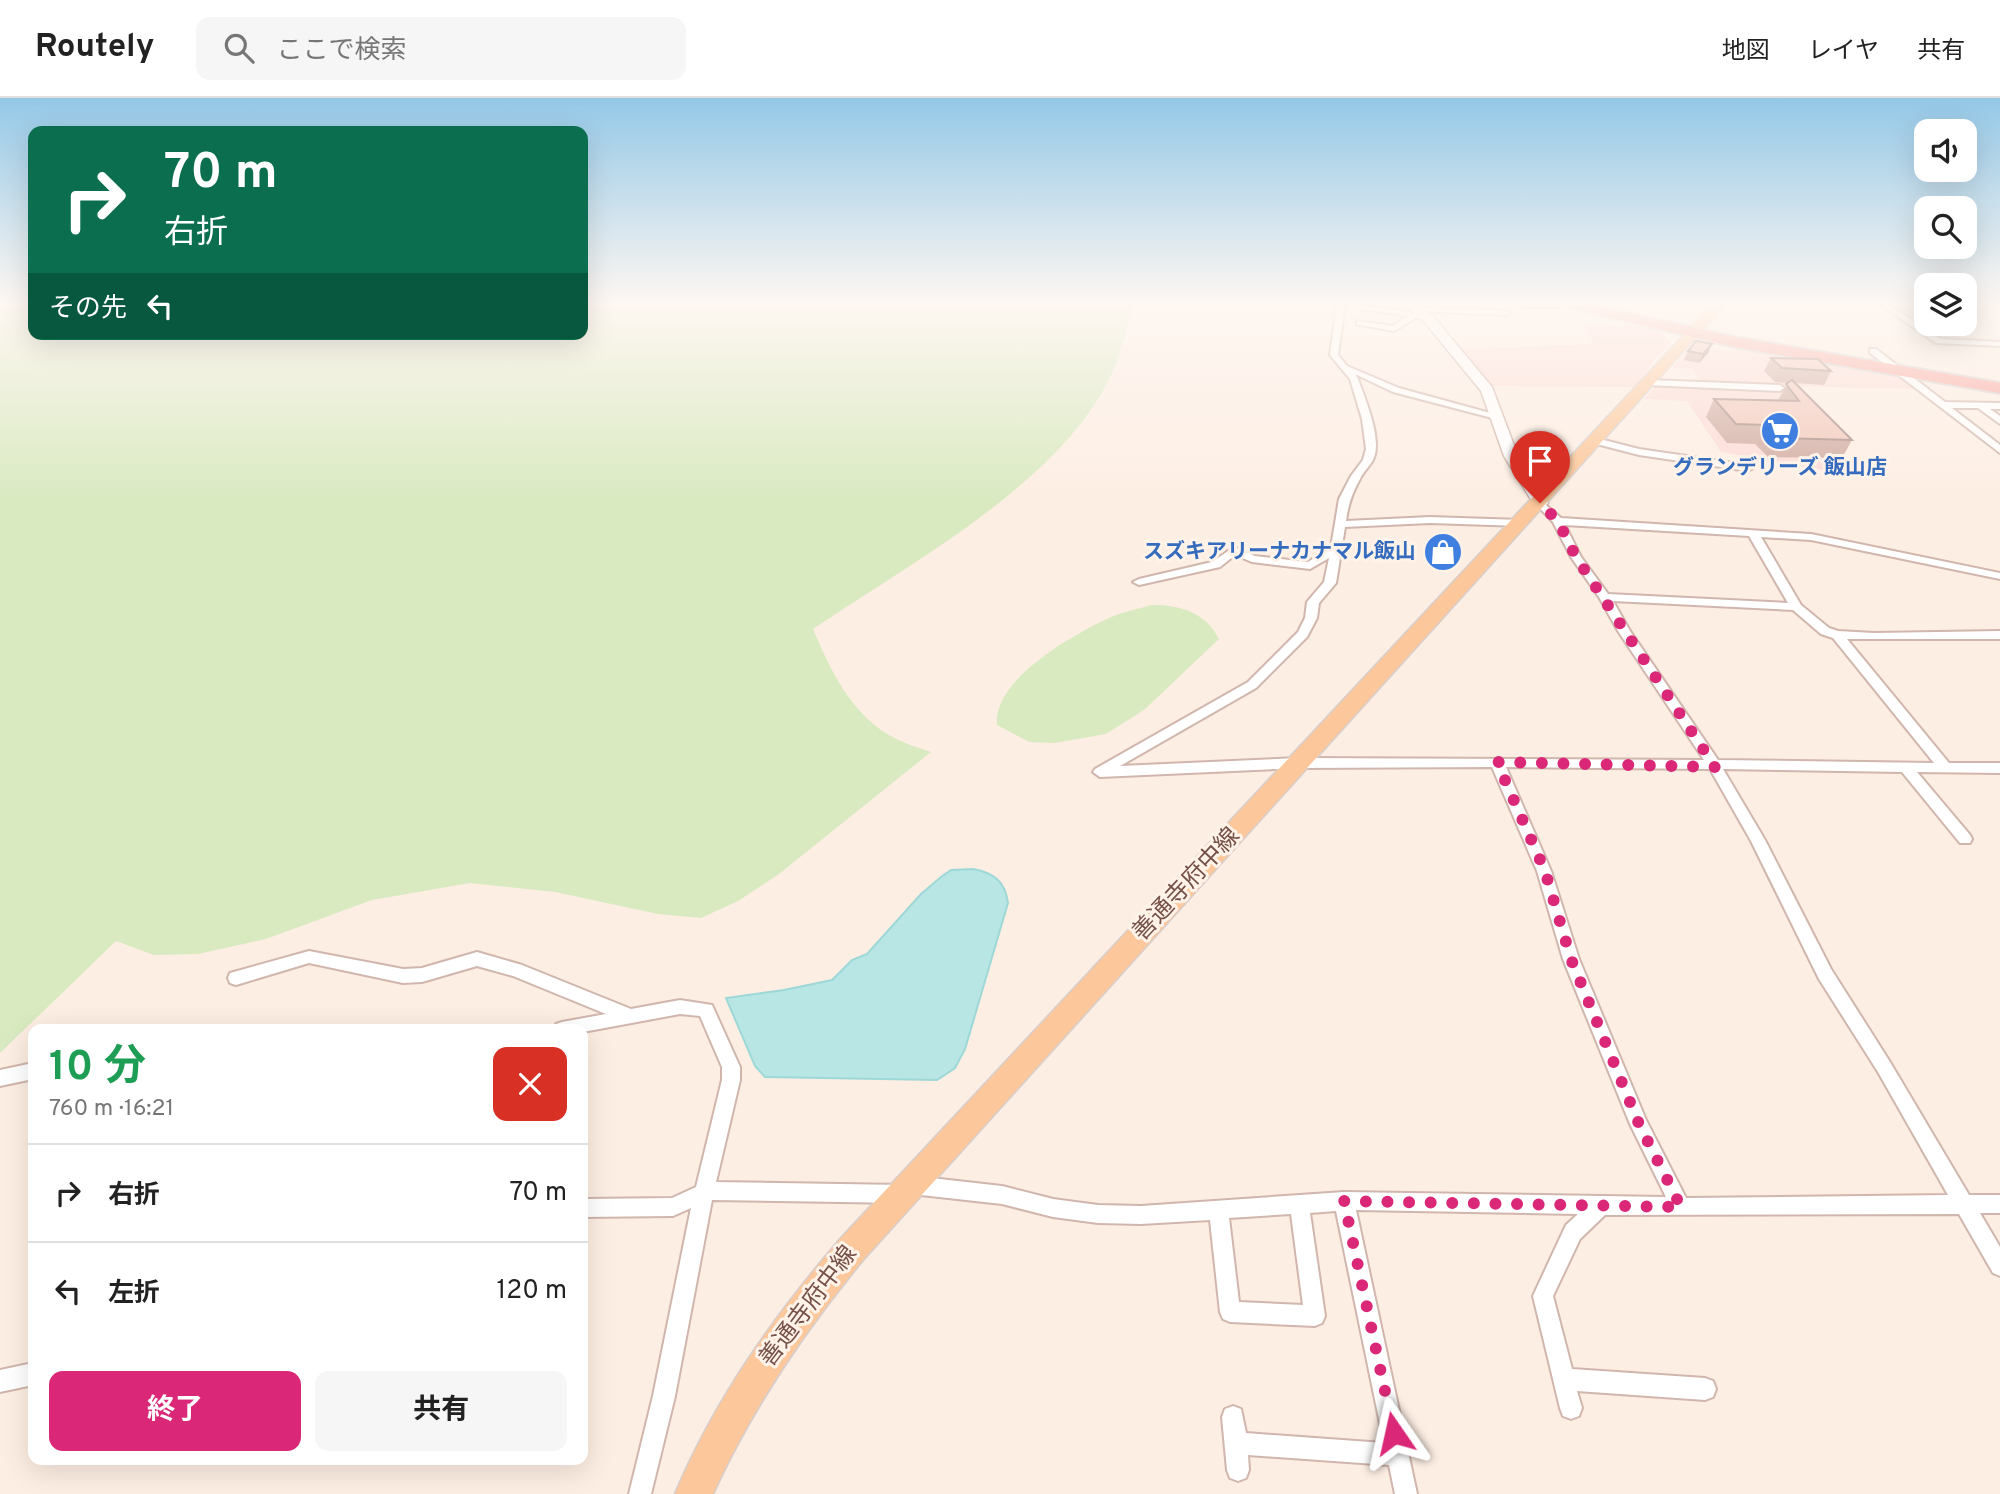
<!DOCTYPE html>
<html lang="ja">
<head>
<meta charset="utf-8">
<style>
	:root { --surface:#fff; --page:#f6f6f6; --text:#222; --muted:#767676; --line:#e0e0e0; --accent:#db2777 }
	body { margin:0; font-family:Overpass,"Noto Sans JP",sans-serif; background:var(--page); color:var(--text); height:100vh; display:flex; flex-direction:column; font-size:26px; white-space:nowrap }
	* { box-sizing:border-box; margin:0 }
	p { font-size:23px; color:var(--muted) }
	.icon { flex:none; width:38px; height:38px; fill:none; stroke:currentColor; stroke-width:2; stroke-linecap:round; stroke-linejoin:round }
	.map { position:relative; flex:1; overflow:hidden }
	.side { position:absolute; left:28px; top:926px; width:560px; height:441px; display:flex; flex-direction:column; background:var(--surface); border-radius:14px; box-shadow:0 7px 28px #0002 }
	.side>* { flex:none }
	.guide { position:absolute; left:28px; top:28px; width:560px; height:214px; border-radius:14px; box-shadow:0 7px 28px #0002; background:#0b6e4f; color:#fff; overflow:hidden }
	.controls { position:absolute; left:1914px; top:21px; display:grid; gap:14px }
	.controls a { display:grid; place-items:center; width:63px; height:63px; border-radius:14px; background:var(--surface); box-shadow:0 7px 28px #0002; font-size:35px }
	.pin { position:absolute; display:grid; place-items:center; width:60px; height:60px; color:#fff; margin:-72px -30px; border-radius:50% 50% 50% 0; rotate:-45deg; box-shadow:0 0 7px #0007 }
	.pin .icon { rotate:45deg }
	.me { position:absolute; width:77px; margin:-38px; rotate:349deg; stroke-linejoin:round; filter:drop-shadow(0 0 5px #0008) }
	.turn { display:flex; align-items:center; gap:24px; height:147px; padding:0 21px; font-size:32px }
	.turn .icon { width:91px; height:91px; stroke-width:2.5 }
	.turn b { display:block; font-size:49px; line-height:60px }
	.then { display:flex; align-items:center; height:66px; padding:0 21px; background:#0003; gap:14px; font-size:26px }
	.round { display:grid; place-items:center; flex:none; width:74px; height:74px; border-radius:14px; background:var(--page) }
	.overview { display:flex; align-items:center; justify-content:space-between; height:119px; padding:0 21px }
	h1 { font-size:42px; font-weight:700; line-height:52px; color:#1e9e55 }
	.cta { display:flex; gap:14px; margin-top:auto; padding:14px 21px }
	.cta a { flex:1; height:80px; border-radius:14px; background:var(--accent); color:#fff; font-size:28px; font-weight:700; line-height:80px; text-align:center }
	.cta a+a { background:var(--page); color:var(--text) }
	ul { padding:0; list-style:none }
	li { display:flex; align-items:center; gap:21px; height:98px; padding:0 21px; border-top:2px solid var(--line) }
	li div { flex:1 }
	li b { display:block; font-size:26px }
	li em { font-style:normal }
	header { display:flex; align-items:center; gap:42px; box-sizing:border-box; height:98px; padding:0 35px; background:var(--surface); border-bottom:2px solid var(--line) }
	header strong { font-size:33px }
	nav { display:flex; gap:38px; margin-inline-start:auto; font-size:24px }
	.search { width:490px; height:63px; background:var(--page); display:flex; align-items:center; gap:18px; box-sizing:border-box; padding:0 24px; border-radius:14px; color:var(--muted); font-size:26px }
	.map>svg:first-child { display:block }
</style>
</head>
<body>
<header>
<strong>Routely</strong>
<div class="search"><svg class="icon" aria-label="search" viewBox="0 0 24 24"><circle cx="10" cy="10" r="6"/><path d="M15 15l6 6"/></svg>ここで検索</div>
<nav><a>地図</a><a>レイヤ</a><a>共有</a></nav>
</header>
<div class="map">
<svg width="2000" height="1396" viewBox="0 0 2000 1396">
	<rect width="100%" height="100%" fill="#fdeee3"/>
	<!-- commercial -->
	<g fill="#fddbd6">
		<polygon points="1581,227 1639,228 1658,232 1671,244 1653,263 1639,289 1487,288 1459,252 1593,246"/>
		<polygon points="1733,247 1901,277 1920,291 1778,288 1862,379 1721,354 1687,303 1644,301 1661,283 1702,284 1692,271 1673,270 1688,252 1738,253"/>
	</g>
	<!-- green -->
	<g fill="#d9eac1">
		<path d="M 0,207 L 33,207 L 33,236 L 583,236 L 583,207 L 1133,207 C 1127,227 1123,249 1115,268 C 1069,381 910,465 813,531 C 830,571 850,614 889,637 C 902,645 917,649 931,654 L 779,776 L 738,803 L 701,820 L 658,816 L 555,794 L 470,785 L 372,802 L 266,841 L 198,856 L 154,857 L 116,843 L 0,955 Z"/>
		<path d="M 1151,507 C 1181,507 1205,514 1219,541 L 1144,612 L 1106,636 L 1055,645 L 1029,644 L 997,627 C 992,582 1074,536 1109,520 C 1122,514 1138,511 1151,507 Z"/>
	</g>
	<!-- water -->
	<path fill="#b7e6e5" stroke="#9dd8d7" stroke-width="2" d="M 973,771 C 994,775 1005,783 1008,805 L 965,951 L 955,970 L 937,982 L 765,979 L 755,968 L 726,900 L 784,892 L 832,882 L 852,862 L 867,856 L 921,796 L 941,779 L 951,772 Z"/>
	<g fill="none" stroke-linecap="round" stroke-linejoin="round">
		<defs>
			<g id="street">
				<path d="M 1337,207 L 1345,207 L 1338,257 L 1347,268 L 1399,290 L 1501,318 L 1496,321 L 1393,294 L 1355,276 L 1358,281 C 1365,301 1383,342 1373,362 C 1369,369 1363,374 1360,381 C 1352,395 1348,407 1346,423 L 1430,419 L 1521,422 L 1526,425 L 1521,428 L 1430,425 L 1345,429 L 1336,485 L 1319,505 L 1317,520 L 1307,539 L 1256,590 L 1120,668 L 1300,660 L 1704,662 L 1618,533 L 1599,499 L 1571,459 L 1553,424 L 1535,405 L 1540,402 L 1561,420 L 1811,436 L 2000,475 L 2000,481 L 1811,442 L 1761,439 L 1801,507 L 1829,530 L 1838,533 L 1874,535 L 2000,533 L 2000,541 L 1847,541 L 1949,665 L 2000,665 L 2000,675 L 1917,674 L 1970,737 L 1972,741 L 1970,745 L 1960,745 L 1902,674 L 1723,671 L 1765,742 L 1831,871 L 1890,964 L 1969,1097 L 2000,1097 L 2000,1115 L 1980,1115 L 2000,1149 L 2000,1178 L 1993,1175 L 1959,1116 L 1605,1117 L 1580,1141 L 1553,1198 L 1572,1271 L 1705,1280 L 1713,1283 L 1716,1291 L 1713,1299 L 1705,1302 L 1577,1293 L 1582,1310 L 1579,1318 L 1571,1321 L 1563,1318 L 1560,1310 L 1533,1198 L 1566,1127 L 1578,1116 L 1356,1112 L 1417,1396 L 1395,1396 L 1389,1367 L 1248,1357 L 1249,1372 L 1246,1380 L 1238,1383 L 1230,1380 L 1227,1372 L 1222,1319 L 1225,1311 L 1233,1308 L 1241,1311 L 1246,1335 L 1384,1345 L 1336,1113 L 1310,1115 L 1325,1218 L 1322,1225 L 1315,1228 L 1230,1224 L 1223,1221 L 1220,1214 L 1210,1122 L 1141,1126 L 1098,1125 L 1053,1119 L 1002,1106 L 912,1096 L 910,1102 L 903,1105 L 712,1102 L 675,1298 L 651,1396 L 629,1396 L 653,1298 L 691,1110 L 673,1118 L 583,1119 L 583,1101 L 672,1100 L 696,1089 L 722,982 L 722,969 L 700,918 L 680,916 L 583,934 L 583,931 L 554,931 L 556,926 L 562,924 L 606,916 L 513,878 L 477,868 L 422,884 L 403,885 L 309,865 L 236,887 L 230,885 L 228,880 L 230,875 L 309,853 L 403,871 L 422,870 L 477,854 L 522,867 L 631,911 L 680,902 L 712,907 L 740,969 L 740,982 L 716,1084 L 904,1087 L 906,1081 L 913,1078 L 1002,1088 L 1053,1101 L 1098,1107 L 1141,1108 L 1344,1094 L 1666,1099 L 1630,1026 L 1563,861 L 1537,773 L 1492,669 L 1300,670 L 1100,679 L 1093,674 L 1095,671 L 1248,584 L 1298,534 L 1305,520 L 1307,504 L 1324,484 L 1329,460 L 1310,471 L 1252,464 L 1235,457 L 1220,469 L 1139,487 L 1133,484 L 1139,481 L 1212,464 L 1234,449 L 1255,458 L 1308,464 L 1331,449 L 1339,401 L 1351,378 L 1363,362 L 1366,351 L 1362,321 L 1350,281 L 1330,257 ZM 1565,427 L 1749,438 L 1788,505 L 1608,496 L 1581,459 ZM 1613,503 L 1793,512 L 1821,536 L 1833,540 L 1934,665 L 1718,662 L 1630,533 ZM 1506,669 L 1710,671 L 1751,743 L 1819,881 L 1878,974 L 1948,1097 L 1686,1100 L 1646,1022 L 1579,861 L 1551,773 ZM 1291,1116 L 1303,1207 L 1239,1204 L 1229,1120 Z"/>
				<polygon points="1363,207 1427,217 1431,219 1427,221 1416,220 1394,233 1360,227 1357,227 1357,223 1393,228 1408,218 1360,211 1359,209"/>
				<polygon points="1518,207 1564,207 1560,209 1522,209"/>
				<polygon points="1881,207 1890,207 1941,241 2000,244 2000,248 1936,245"/>
				<polygon points="1418,209 1507,213 1511,215 1507,217 1415,213 1415,209"/>
				<polygon points="1870,251 1876,251 1945,304 2000,305 2000,311 1990,311 2000,318 2000,326 1978,310 1952,310 2000,347 2000,355 1870,255"/>
				<polygon points="1649,282 1780,287 1784,290 1780,293 1646,287 1645,285"/>
				<polygon points="1596,340 1639,351 1748,367 1753,370 1748,373 1639,357 1593,345 1593,341"/>
				<polygon points="33,965 33,981 0,988 0,972"/>
				<polygon points="33,1265 33,1287 0,1294 0,1272"/>
			</g>
			<polygon id="secondary" points="1405,207 1418,207 1431,216 1492,289 1518,358 1548,405 1545,408 1535,408 1504,358 1481,293 1423,222"/>
			<path id="primary" d="M 1712,207 L 1725,207 L 863,1162 C 803,1235 752,1310 713,1396 L 675,1396 C 715,1301 774,1218 841,1140 Z"/>
			<polygon id="highway" points="1569,207 1593,207 1735,239 2000,285 2000,295 1735,249 1571,210"/>
		</defs>
		<!-- street casing -->
		<use href="#street" stroke="#d0b6ac" stroke-width="4"/>
		<!-- secondary casing -->
		<use href="#secondary" stroke="#d3b4a9" stroke-width="3"/>
		<!-- primary casing -->
		<use href="#primary" stroke="#d8cecc" stroke-width="3"/>
		<!-- highway casing -->
		<use href="#highway" stroke="#d8cecc" stroke-width="4"/>
		<!-- street -->
		<use href="#street" fill="#fff" fill-rule="evenodd"/>
		<!-- secondary -->
		<use href="#secondary" fill="#fff" fill-rule="evenodd"/>
		<!-- primary -->
		<use href="#primary" fill="#fcc79a" fill-rule="evenodd"/>
		<!-- highway -->
		<use href="#highway" fill="#f8a198" fill-rule="evenodd"/>
	</g>
	<!-- wall -->
	<g fill="#d0aba0">
		<polygon points="1712,246 1708,255 1699,265 1684,262 1688,253"/>
		<polygon points="1771,260 1831,273 1824,287 1795,285 1852,342 1842,360 1768,359 1755,346 1727,345 1706,319 1714,301 1778,302 1788,285 1775,284 1764,273"/>
	</g>
	<!-- shaded-wall -->
	<polygon fill="#a98b82" points="1712,246 1708,255 1699,265 1703,256"/>
	<!-- building -->
	<g fill="#f2c7ba" stroke="#a98b82" stroke-width="2">
		<polygon points="1696,243 1712,246 1703,256 1688,253"/>
		<polygon points="1771,260 1818,261 1831,273 1782,270"/>
		<polygon points="1792,282 1852,342 1777,340 1765,327 1736,326 1714,301 1799,303 1786,286"/>
	</g>
	<!-- sky -->
	<linearGradient id="sky" x2="0" y2="1"><stop stop-color="#94c8e7"/><stop offset="0.51" stop-color="#fef7f2"/><stop offset="1" stop-color="#fef7f2" stop-opacity="0"/></linearGradient>
	<rect width="2000" height="402" fill="url(#sky)"/>
	<g fill="none" stroke-linecap="round" stroke-linejoin="round">
		<!-- route -->
		<polyline stroke="#db2777" stroke-width="12" stroke-dasharray="0 21.6" points="1394,1335 1344,1103 1681,1109 1639,1026 1571,861 1545,773 1497,664 1715,669 1576,459 1558,423 1540,405"/>
	</g>
	<!-- icons -->
	<defs>
		<symbol id="supermarket-disc" viewBox="-11 -11 22 22"><circle r="9.5" fill="#3f7fe0" stroke="#fff3e9"/><path d="M-6-5.5h2.5l.6 2H6L4.5 2H-2.5L-4.4-4H-6ZM-1.5 3.2a1.3 1.3 0 1 0 .1 0ZM3 3.2a1.3 1.3 0 1 0 .1 0Z" fill="#fff"/></symbol>
		<symbol id="shop-disc" viewBox="-11 -11 22 22"><circle r="9.5" fill="#3f7fe0" stroke="#fff3e9"/><path d="M-5-2.5h2.3a2.7 3.5 0 0 1 5.4 0H5L5.5 6h-11ZM-1.5-2.5h3a1.5 2.3 0 0 0-3 0Z" fill="#fff"/></symbol>
	</defs>
	<g fill-rule="evenodd">
		<use href="#supermarket-disc" x="1758" y="311" width="44" height="44"/>
		<use href="#shop-disc" x="1421" y="432" width="44" height="44"/>
	</g>
	<g text-anchor="middle" dominant-baseline="central" stroke-width="6" stroke-linejoin="round" paint-order="stroke">
		<!-- far-shop labels -->
		<g font-size="21" font-weight="bold" fill="#366cbe" stroke="#fff3e9">
			<text x="1780" y="370">グランデリーズ 飯山店</text>
			<text x="1416" y="454" text-anchor="end">スズキアリーナカナマル飯山</text>
		</g>
		<!-- street labels -->
		<g font-size="24" fill="#755148" stroke="#fff3e9">
			<text transform="translate(1187 787) rotate(-47)">善通寺府中線</text>
			<text transform="translate(809 1209) rotate(-53)">善通寺府中線</text>
		</g>
	</g>
</svg>
<div class="controls">
<a><svg class="icon" aria-label="sound" viewBox="0 0 24 24"><path d="M4 9h4l5-4v14l-5-4H4zM17 9q2 3 0 6"/></svg></a>
<a><svg class="icon" aria-label="search" viewBox="0 0 24 24"><circle cx="10" cy="10" r="6"/><path d="M15 15l6 6"/></svg></a>
<a><svg class="icon" aria-label="layers" viewBox="0 0 24 24"><path d="M12 4l9 5-9 5-9-5zM3 14l9 5 9-5"/></svg></a>
</div>
<div class="pin" style="left:1540px;top:405px;background:#d93025"><svg class="icon" aria-label="arrive" viewBox="0 0 24 24"><path d="M6 21V4h12l-3 4 3 4H6"/></svg></div>
<svg class="me" style="left:1394px;top:1335px" viewBox="-20 -20 40 40"><path d="M0-17L14 15 0 8-14 15z" fill="#db2777" stroke="#fff" stroke-width="4"/></svg>
<div class="guide">
<div class="turn"><svg class="icon" aria-label="right" viewBox="0 0 24 24"><path d="M7 20v-9h11M14 6l5 5-5 5"/></svg><div><b>70 m</b>右折</div></div>
<div class="then">その先<svg class="icon" aria-label="left" viewBox="0 0 24 24"><path d="M17 20v-9H6M10 6l-5 5 5 5"/></svg></div>
</div>
<section class="side">
<div class="overview"><div><h1>10 分</h1><p>760 m · 16:21</p></div><a class="round" style="background:#d93025;color:#fff"><svg class="icon" aria-label="close" viewBox="0 0 24 24"><path d="M6 6l12 12M18 6L6 18"/></svg></a></div>
<ul>
<li><svg class="icon" aria-label="right" viewBox="0 0 24 24"><path d="M7 20v-9h11M14 6l5 5-5 5"/></svg><div><b>右折</b></div><em>70 m</em></li>
<li><svg class="icon" aria-label="left" viewBox="0 0 24 24"><path d="M17 20v-9H6M10 6l-5 5 5 5"/></svg><div><b>左折</b></div><em>120 m</em></li>
</ul>
<div class="cta"><a>終了</a><a>共有</a></div>
</section>
</div>
</body>
</html>
